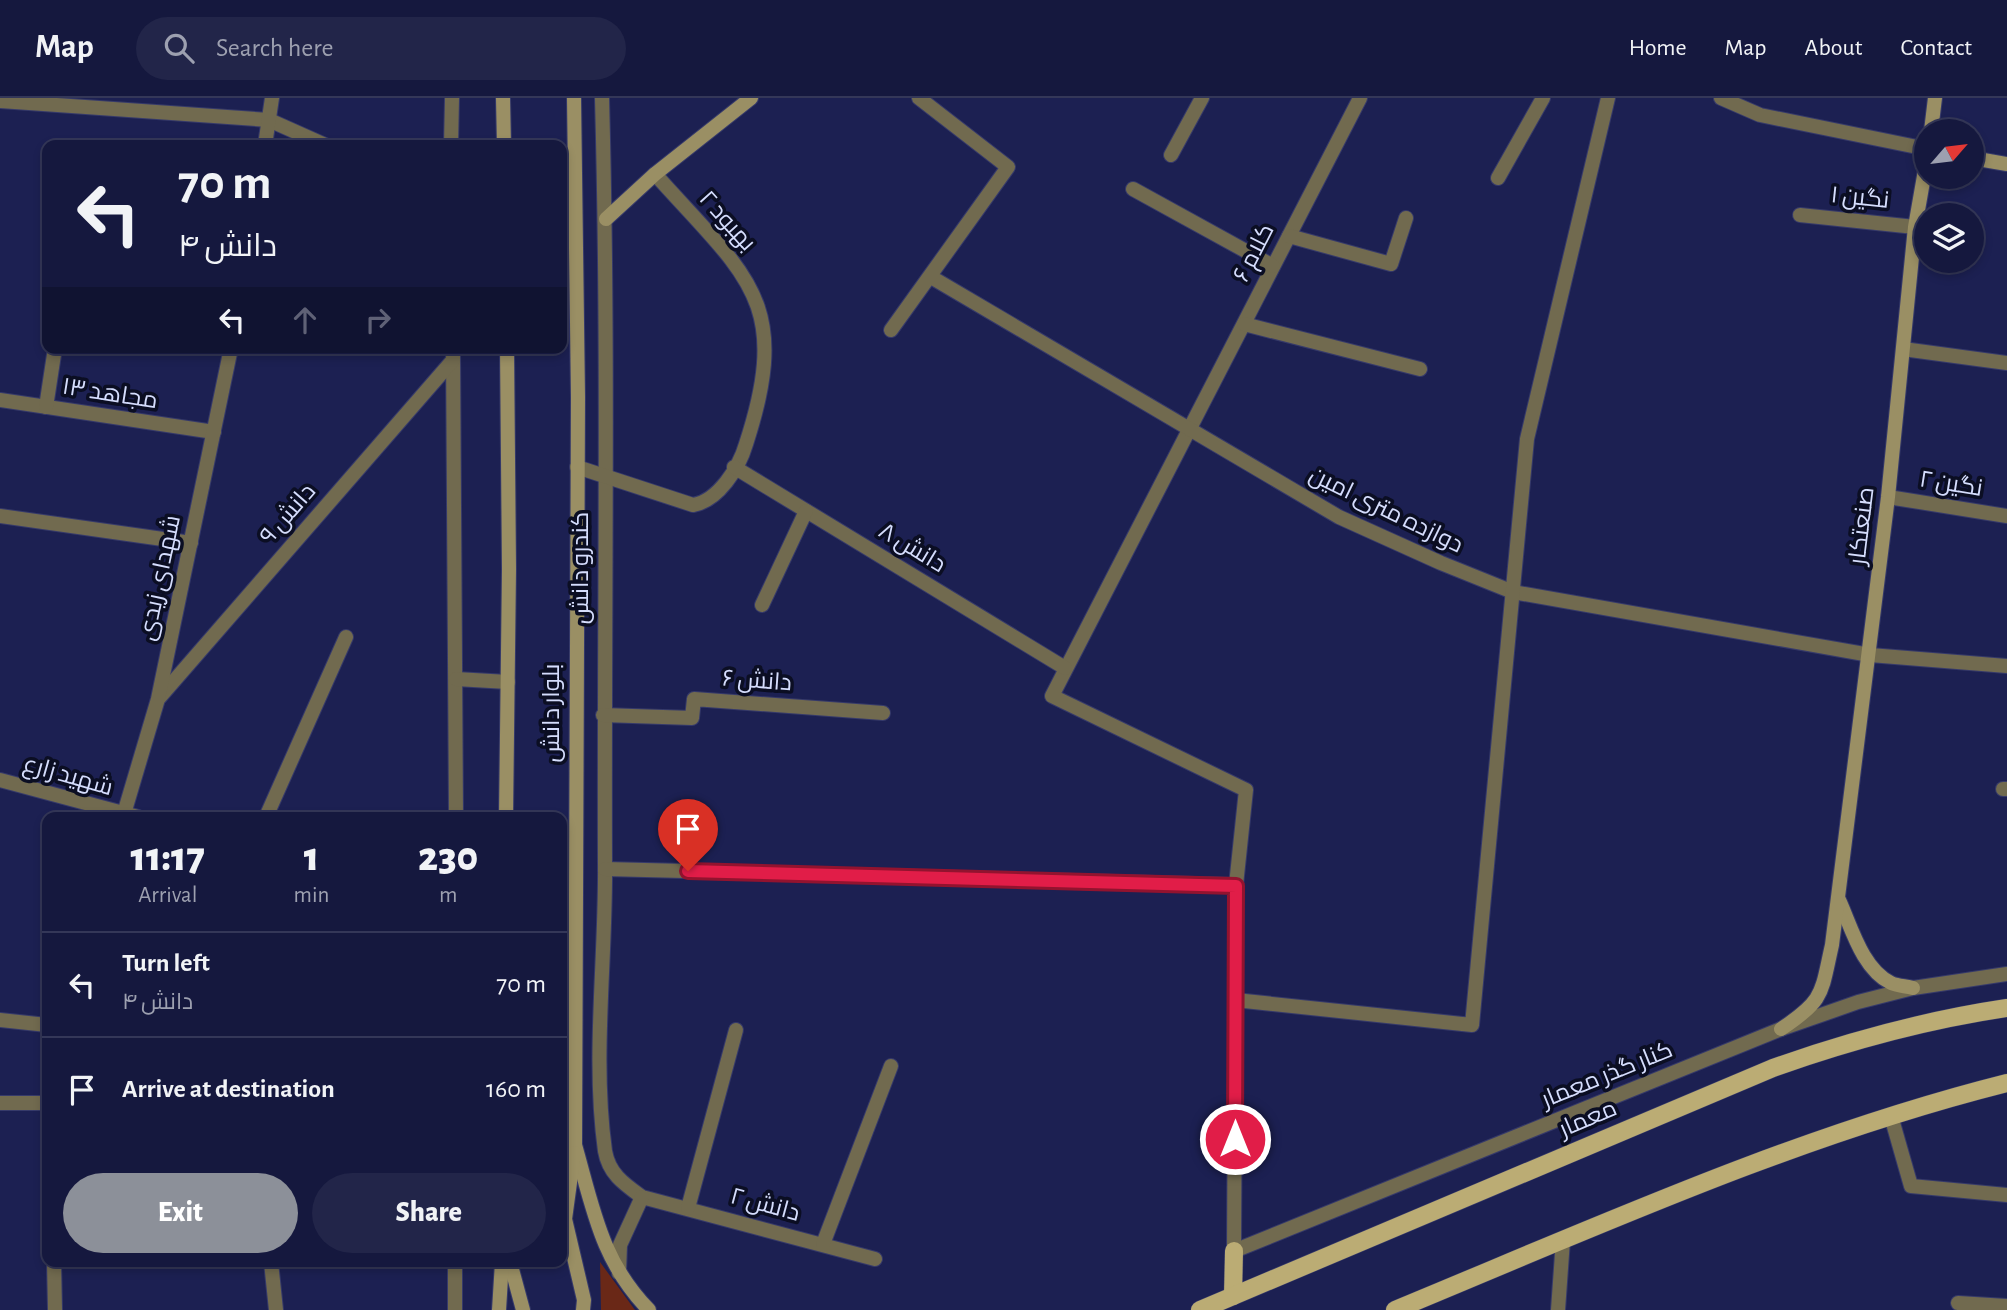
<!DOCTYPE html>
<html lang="en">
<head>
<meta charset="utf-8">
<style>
	:root { --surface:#15183e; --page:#222549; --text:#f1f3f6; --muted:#9da0b0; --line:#343758; --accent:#8c9099 }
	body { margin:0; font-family:"Alegreya Sans",Cairo,sans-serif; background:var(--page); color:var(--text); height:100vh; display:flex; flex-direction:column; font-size:26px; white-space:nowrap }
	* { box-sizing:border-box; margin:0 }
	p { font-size:23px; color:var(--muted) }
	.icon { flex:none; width:38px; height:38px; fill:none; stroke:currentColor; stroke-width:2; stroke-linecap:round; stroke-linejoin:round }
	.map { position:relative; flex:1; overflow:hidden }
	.drawer { position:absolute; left:42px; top:714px; width:525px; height:455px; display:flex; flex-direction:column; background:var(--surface); border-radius:14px; box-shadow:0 4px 10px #0003,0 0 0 2px var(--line) }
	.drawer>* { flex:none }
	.top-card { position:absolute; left:42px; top:42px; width:525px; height:214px; border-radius:14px; box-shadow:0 4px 10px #0003,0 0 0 2px var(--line); background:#15183e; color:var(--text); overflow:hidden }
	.needle { width:46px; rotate:62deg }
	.buttons { position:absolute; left:1914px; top:21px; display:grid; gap:14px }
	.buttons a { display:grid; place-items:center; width:70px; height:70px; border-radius:50%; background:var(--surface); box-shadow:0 4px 10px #0003,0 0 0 2px var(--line); font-size:35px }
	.pin { position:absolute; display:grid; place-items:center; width:60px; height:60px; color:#fff; margin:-72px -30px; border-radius:50% 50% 50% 0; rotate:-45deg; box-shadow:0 0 7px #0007 }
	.pin .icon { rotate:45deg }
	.me { position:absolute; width:77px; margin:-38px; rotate:0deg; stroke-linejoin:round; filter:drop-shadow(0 0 5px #0008) }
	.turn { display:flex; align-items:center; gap:24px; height:147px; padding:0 21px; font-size:32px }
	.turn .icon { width:91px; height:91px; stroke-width:2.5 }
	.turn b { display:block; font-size:49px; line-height:60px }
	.lanes { display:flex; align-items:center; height:66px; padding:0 21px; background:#0003; justify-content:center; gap:35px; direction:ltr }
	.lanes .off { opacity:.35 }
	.eta { display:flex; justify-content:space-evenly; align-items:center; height:119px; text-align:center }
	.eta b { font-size:42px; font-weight:800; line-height:49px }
	.action { display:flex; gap:14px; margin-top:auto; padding:14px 21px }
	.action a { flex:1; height:80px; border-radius:42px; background:var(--accent); color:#fff; font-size:28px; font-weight:800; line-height:80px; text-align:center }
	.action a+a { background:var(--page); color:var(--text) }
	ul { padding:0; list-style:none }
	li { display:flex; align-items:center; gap:21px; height:105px; padding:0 21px; border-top:2px solid var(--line) }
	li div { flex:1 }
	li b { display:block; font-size:26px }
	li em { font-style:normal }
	header { display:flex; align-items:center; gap:42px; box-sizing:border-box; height:98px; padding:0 35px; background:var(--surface); border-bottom:2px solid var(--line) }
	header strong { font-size:33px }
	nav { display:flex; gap:38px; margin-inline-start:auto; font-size:24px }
	.search { width:490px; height:63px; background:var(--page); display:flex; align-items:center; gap:18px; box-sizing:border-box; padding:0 24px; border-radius:38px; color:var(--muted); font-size:26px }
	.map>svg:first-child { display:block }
</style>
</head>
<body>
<header>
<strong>Map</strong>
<div class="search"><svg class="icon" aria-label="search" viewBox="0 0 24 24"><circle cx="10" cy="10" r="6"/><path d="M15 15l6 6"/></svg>Search here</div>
<nav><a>Home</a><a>Map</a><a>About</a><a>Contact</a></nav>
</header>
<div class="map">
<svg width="2007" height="1212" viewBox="0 0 2007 1212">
	<rect width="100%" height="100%" fill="#1c2052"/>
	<!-- green -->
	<polygon fill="#6a2817" points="600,1164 635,1212 601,1212"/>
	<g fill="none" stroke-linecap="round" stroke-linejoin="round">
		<defs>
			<g id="street">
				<path d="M 602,0 C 609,256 604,512 605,767 C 606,862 592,959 605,1053 C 609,1076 624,1086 642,1099 L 875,1161"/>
				<polyline points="1360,0 1052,598 1246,692 1236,787 1234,1153 1781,931 1858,904 1913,890 2007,876"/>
				<polyline points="1721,0 1760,17 1927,51"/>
				<polyline points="0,3 269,22 325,47"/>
				<polyline points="265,47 272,0"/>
				<polyline points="451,47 452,0"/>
				<polyline points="1171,57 1202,0"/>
				<polyline points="1498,80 1543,0"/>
				<polyline points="1133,91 1273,168"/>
				<polyline points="1800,117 1915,129"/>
				<polyline points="1289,138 1391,166 1406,120"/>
				<polyline points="931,179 1339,419 1441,465 1513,494 1870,557 2007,568"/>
				<polyline points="1244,226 1420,271"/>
				<polyline points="891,232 1008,69 919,0"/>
				<polyline points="453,250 456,719"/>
				<polyline points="1903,251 2007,265"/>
				<polyline points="0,302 214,334"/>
				<polyline points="46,309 55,250"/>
				<path d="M 577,369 L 693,407 C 718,403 739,370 746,346 C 793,202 746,178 655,76"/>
				<polyline points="734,369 1065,570"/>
				<polyline points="1888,399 2007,418"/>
				<polyline points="0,418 191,445"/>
				<polyline points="762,507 806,413"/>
				<polyline points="456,581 508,584"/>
				<polyline points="160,599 453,262"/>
				<polyline points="603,617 692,620 694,601 883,615"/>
				<polyline points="0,682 138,719"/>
				<polyline points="2003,691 2007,691"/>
				<polyline points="123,719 158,601 231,250"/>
				<polyline points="266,719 346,539"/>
				<polyline points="605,771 1236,787"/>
				<polyline points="1235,902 1472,927 1527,341 1608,0"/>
				<polyline points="0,922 47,927"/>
				<polyline points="0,1005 47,1005"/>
				<polyline points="1891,1018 1911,1088 2007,1097"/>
				<polyline points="688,1110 736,932"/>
				<polyline points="823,1146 891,968"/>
				<polyline points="54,1164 55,1212"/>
				<polyline points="271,1164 276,1212"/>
				<polyline points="455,1164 455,1212"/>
				<polyline points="619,1175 620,1147 642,1099"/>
				<polyline points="1958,1205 2007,1208"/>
				<polyline points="1558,1212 1563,1142"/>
			</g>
			<g id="secondary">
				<polyline points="503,0 504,47"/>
				<path d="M 574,0 L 578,299 L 575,1047 C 593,1110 601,1163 649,1212"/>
				<polyline points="1931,33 1935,0"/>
				<polyline points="1972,60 2007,66"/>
				<polyline points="606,121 655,76 751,0"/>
				<polyline points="506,719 509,471 507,250"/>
				<path d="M 1839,802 C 1851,828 1862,871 1891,885 C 1897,888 1906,888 1913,890"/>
				<path d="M 1781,931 C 1825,902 1821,895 1832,847 L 1888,399 L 1915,129 L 1927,61"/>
				<polyline points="574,1055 565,1121 584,1202 583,1212"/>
				<polyline points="510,1164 523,1212"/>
				<polyline points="499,1212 502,1164"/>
			</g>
			<g id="primary">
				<polyline points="1233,1198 1234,1153"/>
				<path d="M 1200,1212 L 1773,970 C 1849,943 1926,922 2007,910"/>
				<path d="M 1395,1212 C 1596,1129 1796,1038 2007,985"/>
			</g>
		</defs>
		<!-- street casing -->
		<use href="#street" stroke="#363a6a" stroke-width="16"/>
		<!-- secondary casing -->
		<use href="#secondary" stroke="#363a6a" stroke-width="16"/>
		<!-- primary casing -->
		<use href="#primary" stroke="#363a6a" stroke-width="19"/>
		<!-- street -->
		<use href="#street" stroke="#716a4f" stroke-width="14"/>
		<!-- secondary -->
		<use href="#secondary" stroke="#9a8f64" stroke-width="14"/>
		<!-- primary -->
		<use href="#primary" stroke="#bbac74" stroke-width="18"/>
	</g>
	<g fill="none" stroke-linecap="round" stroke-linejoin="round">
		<defs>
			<polyline id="route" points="688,773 1236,788 1235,1041"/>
		</defs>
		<!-- route casing -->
		<use href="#route" stroke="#92132f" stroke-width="18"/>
		<!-- route -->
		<use href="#route" stroke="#e11d48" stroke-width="12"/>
	</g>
	<g text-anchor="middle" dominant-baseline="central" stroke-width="7" stroke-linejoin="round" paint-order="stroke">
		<!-- street labels -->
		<g font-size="24" fill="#d5ddfd" stroke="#0b0e23">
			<text transform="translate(1860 100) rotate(6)">نگین ۱</text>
			<text transform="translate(727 123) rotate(48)">بهبود ۲</text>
			<text transform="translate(1254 155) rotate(-63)">کلام ۶</text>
			<text transform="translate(110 296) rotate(9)">مجاهد ۱۳</text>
			<text transform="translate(1951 386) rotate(9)">نگین ۲</text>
			<text transform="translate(1386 412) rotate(26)">دوازده متری امین</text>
			<text transform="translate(288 416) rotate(-49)">دانش ۹</text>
			<text transform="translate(1862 428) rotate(-83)">صنعتکار</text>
			<text transform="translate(912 450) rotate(31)">دانش ۸</text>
			<text transform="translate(581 470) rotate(-90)">کندرو دانش</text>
			<text transform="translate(160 480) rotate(-78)">شهدای زیدی</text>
			<text transform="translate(757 583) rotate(4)">دانش ۶</text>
			<text transform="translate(552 615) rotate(-90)">بلوار دانش</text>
			<text transform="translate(68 678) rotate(16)">شهید زارع</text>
			<text transform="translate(1607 977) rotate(-22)">کنار گذر معمار</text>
			<text transform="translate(1588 1021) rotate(-23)">معمار</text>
			<text transform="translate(765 1107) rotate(15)">دانش ۲</text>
		</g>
	</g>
</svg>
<div class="buttons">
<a><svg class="needle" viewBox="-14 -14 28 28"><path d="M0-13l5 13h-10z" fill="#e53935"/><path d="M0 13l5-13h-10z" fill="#9da0b0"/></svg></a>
<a><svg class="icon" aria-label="layers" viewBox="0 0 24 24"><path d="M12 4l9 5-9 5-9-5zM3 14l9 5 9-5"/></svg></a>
</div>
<div class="pin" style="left:688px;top:773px;background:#d93025"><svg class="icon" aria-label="arrive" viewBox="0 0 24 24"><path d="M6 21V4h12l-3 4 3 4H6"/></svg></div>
<svg class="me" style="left:1235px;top:1041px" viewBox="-20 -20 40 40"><circle r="17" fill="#e11d48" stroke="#fff" stroke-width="3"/><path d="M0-11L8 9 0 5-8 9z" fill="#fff"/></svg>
<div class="top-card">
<div class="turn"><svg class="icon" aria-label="left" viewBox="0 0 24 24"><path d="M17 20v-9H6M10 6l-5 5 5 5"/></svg><div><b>70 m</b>دانش ۴</div></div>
<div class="lanes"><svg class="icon" aria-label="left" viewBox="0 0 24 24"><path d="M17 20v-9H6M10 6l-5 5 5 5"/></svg><svg class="icon off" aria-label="ahead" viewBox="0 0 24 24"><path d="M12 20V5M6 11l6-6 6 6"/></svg><svg class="icon off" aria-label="right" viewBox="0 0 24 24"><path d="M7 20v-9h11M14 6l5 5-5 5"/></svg></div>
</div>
<section class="drawer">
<div class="eta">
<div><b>11:17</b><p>Arrival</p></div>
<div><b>1</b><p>min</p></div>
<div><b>230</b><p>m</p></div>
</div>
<ul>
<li><svg class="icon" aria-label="left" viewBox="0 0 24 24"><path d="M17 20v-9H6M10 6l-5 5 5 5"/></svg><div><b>Turn left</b><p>دانش ۴</p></div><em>70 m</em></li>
<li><svg class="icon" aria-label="arrive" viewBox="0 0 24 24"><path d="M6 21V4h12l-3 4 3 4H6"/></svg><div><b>Arrive at destination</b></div><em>160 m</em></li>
</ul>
<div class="action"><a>Exit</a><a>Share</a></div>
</section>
</div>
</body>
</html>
